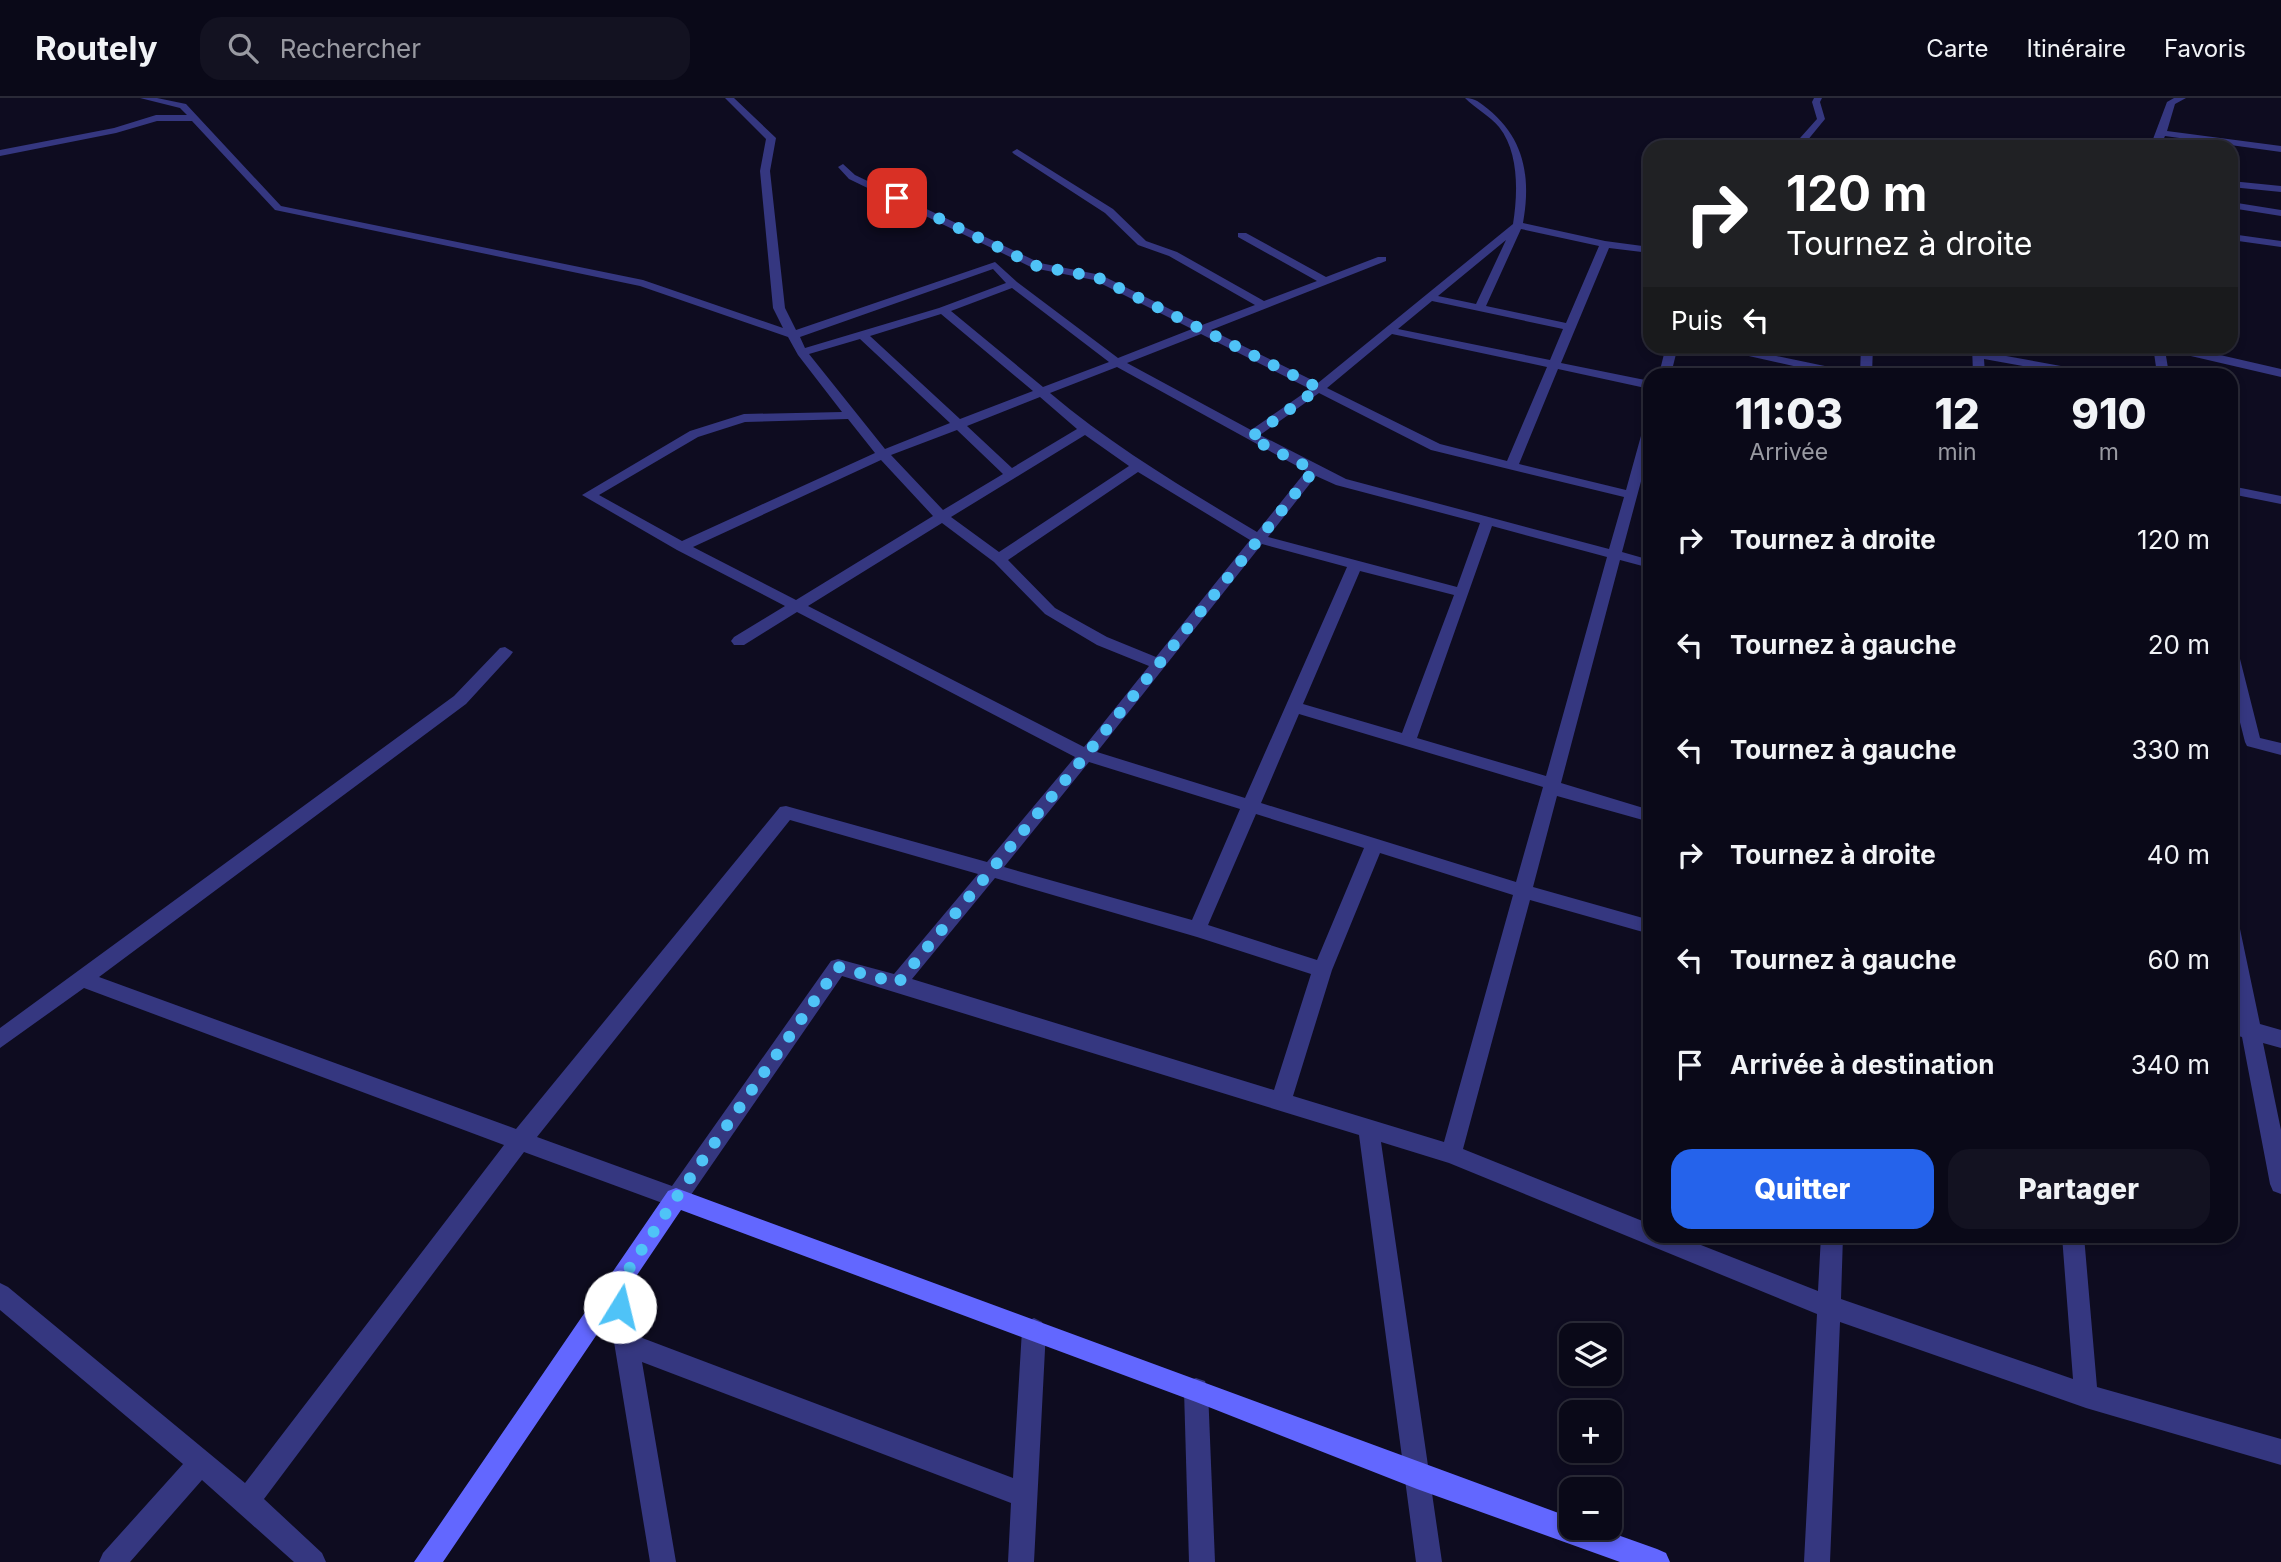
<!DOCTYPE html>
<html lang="fr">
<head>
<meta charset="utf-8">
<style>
	:root { --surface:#0a0918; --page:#131221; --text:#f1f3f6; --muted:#999aa2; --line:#2a2a37; --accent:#2563eb }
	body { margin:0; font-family:Inter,sans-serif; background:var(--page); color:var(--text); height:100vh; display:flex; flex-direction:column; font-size:26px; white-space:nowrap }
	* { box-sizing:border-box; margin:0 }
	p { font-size:23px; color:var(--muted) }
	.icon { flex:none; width:38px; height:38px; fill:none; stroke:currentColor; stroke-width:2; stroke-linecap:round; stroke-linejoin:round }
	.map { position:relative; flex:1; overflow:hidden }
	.side { position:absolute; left:1643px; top:270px; width:595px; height:875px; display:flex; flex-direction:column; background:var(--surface); border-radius:21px; box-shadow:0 4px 10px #0003,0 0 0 2px var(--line) }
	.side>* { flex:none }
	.banner { position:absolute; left:1643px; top:42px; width:595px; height:214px; border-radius:21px; box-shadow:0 4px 10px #0003,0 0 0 2px var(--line); background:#202124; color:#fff; overflow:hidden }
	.controls { position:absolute; left:1559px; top:1225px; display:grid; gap:14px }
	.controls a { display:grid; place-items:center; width:63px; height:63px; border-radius:14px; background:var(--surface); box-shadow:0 4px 10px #0003,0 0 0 2px var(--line); font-size:35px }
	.pin { position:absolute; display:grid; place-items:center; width:60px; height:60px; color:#fff; margin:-30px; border-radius:14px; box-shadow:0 4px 10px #0006 }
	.me { position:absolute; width:77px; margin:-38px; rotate:9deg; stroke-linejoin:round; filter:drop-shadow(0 0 5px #0008) }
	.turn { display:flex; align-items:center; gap:24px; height:147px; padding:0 28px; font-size:32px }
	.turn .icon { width:91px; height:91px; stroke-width:2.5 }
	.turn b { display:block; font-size:49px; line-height:60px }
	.then { display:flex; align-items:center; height:66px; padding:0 28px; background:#0003; gap:14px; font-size:26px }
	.eta { display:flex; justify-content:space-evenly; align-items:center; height:119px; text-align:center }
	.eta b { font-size:42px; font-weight:800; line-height:49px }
	.action { display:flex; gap:14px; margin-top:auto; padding:14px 28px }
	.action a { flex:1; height:80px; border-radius:21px; background:var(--accent); color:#fff; font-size:28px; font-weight:800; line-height:80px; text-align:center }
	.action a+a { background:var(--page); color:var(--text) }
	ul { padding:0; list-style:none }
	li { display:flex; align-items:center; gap:21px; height:105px; padding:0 28px }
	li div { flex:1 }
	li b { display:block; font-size:26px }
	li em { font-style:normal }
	header { display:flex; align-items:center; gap:42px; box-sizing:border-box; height:98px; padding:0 35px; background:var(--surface); border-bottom:2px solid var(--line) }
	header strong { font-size:33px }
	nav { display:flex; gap:38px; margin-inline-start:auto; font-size:24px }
	.search { width:490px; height:63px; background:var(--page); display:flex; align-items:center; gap:18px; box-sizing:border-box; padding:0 24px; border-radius:21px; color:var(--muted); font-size:26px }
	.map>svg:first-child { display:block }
</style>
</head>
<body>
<header>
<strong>Routely</strong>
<div class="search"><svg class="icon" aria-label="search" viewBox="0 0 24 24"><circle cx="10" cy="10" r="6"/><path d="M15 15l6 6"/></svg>Rechercher</div>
<nav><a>Carte</a><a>Itinéraire</a><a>Favoris</a></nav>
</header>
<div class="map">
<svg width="2281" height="1464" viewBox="0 0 2281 1464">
	<rect width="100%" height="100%" fill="#0e0c20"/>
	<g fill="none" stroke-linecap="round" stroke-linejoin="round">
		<!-- street -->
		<g fill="#353780" fill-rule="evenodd">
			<path d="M 140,0 L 157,0 L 186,6 L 281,108 L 643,182 L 783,230 L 773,210 L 760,73 L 766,41 L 725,0 L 734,0 L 776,40 L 770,73 L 785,210 L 796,232 L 995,164 L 1017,184 L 1118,260 L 1192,231 L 1094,182 L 1033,170 L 849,81 L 838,69 L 843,66 L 855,77 L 1040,165 L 1101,177 L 1202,227 L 1255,207 L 1169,158 L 1138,147 L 1105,115 L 1014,56 L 1012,54 L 1017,51 L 1113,111 L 1146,143 L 1177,154 L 1264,203 L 1317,183 L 1238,139 L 1238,135 L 1246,135 L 1326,179 L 1378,159 L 1386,159 L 1386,163 L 1211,232 L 1318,285 L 1513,126 C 1518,95 1519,54 1499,29 C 1490,18 1475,10 1465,0 C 1476,0 1480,5 1488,11 C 1525,41 1531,80 1523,125 L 1605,143 L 1650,149 L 1650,155 L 1609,150 L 1561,265 L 1650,283 L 1650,291 L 1558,271 L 1519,366 L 1626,392 L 1644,327 L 1650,323 L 1650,350 L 1622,454 L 1650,462 L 1650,470 L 1620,462 L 1561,685 L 1650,712 L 1650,724 L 1557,698 L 1533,789 L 1650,822 L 1650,836 L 1530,802 L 1463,1051 L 1650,1126 L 1650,1138 L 1678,1138 L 1818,1193 L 1821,1138 L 1843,1138 L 1841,1201 L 2073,1281 L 2062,1138 L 2084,1138 L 2097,1289 L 2281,1341 L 2281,1367 L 2086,1310 L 1840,1224 L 1830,1464 L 1804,1464 L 1817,1216 L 1449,1065 L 1381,1044 L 1442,1464 L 1416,1464 L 1359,1037 L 842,878 L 684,1107 L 676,1110 L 524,1054 L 264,1401 L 322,1455 L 326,1464 L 294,1464 L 202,1382 L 130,1464 L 99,1464 L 103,1455 L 183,1366 L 0,1212 L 0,1185 L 8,1189 L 245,1385 L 504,1047 L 84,890 L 0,950 L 0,930 L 454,598 L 500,550 L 505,549 L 513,554 L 510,558 L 466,606 L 99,879 L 516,1031 L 780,709 L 786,708 L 987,764 L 1075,659 L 797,514 L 744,547 L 734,547 L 731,543 L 734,539 L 785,508 L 677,452 L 582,397 L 690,333 L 744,316 L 842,314 L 798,257 L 788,239 L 640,188 L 275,112 L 192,23 L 157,23 L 116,35 L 0,58 L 0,52 L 114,30 L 156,17 L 187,17 L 180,10 ZM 1521,131 L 1599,148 L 1566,225 L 1486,208 ZM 1506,142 L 1476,206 L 1438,198 ZM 993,171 L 1006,185 L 939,210 L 805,250 L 800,239 ZM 1012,190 L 1109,264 L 1043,289 L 951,213 ZM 1432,203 L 1563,231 L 1550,262 L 1398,231 ZM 941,216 L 1033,293 L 960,321 L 870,238 ZM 1201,236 L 1310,291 L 1251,332 L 1127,265 ZM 1392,236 L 1547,269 L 1507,363 L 1440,346 L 1327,290 ZM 860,241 L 950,325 L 885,351 L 809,256 ZM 1117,269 L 1306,373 L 1257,434 C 1185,391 1114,349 1050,295 ZM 1319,295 L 1431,352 L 1624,399 L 1609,451 L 1346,381 L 1260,337 ZM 1040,299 L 1077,331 L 1012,370 L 967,328 ZM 848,321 L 875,355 L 682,443 L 599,397 L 698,339 L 745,324 ZM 957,332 L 1003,376 L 943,412 L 891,357 ZM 1085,337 L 1129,368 L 999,454 L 951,419 ZM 881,362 L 933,418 L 796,502 L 693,449 ZM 1138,374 L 1250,442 L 1156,559 L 1107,539 L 1055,510 L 1008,462 ZM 1316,378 L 1336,387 L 1480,425 L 1457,489 L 1268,439 ZM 942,425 L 994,464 L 1045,516 L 1097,547 L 1149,568 L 1084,649 L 808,508 ZM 1492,428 L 1607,459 L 1546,678 L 1417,640 ZM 1262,446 L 1347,469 L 1245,700 L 1097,654 ZM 1360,473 L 1454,497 L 1402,635 L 1303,606 ZM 1299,616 L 1543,689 L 1516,784 L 1261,705 ZM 1089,664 L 1240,711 L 1192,822 L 1004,769 ZM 1256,716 L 1364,750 L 1317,862 L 1208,827 ZM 790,722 L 978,776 L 894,876 L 838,861 L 831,863 L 672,1088 L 537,1039 ZM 1380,755 L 1513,797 L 1444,1044 L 1293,998 L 1332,872 ZM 995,780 L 1197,839 L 1311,876 L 1274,992 L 912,881 Z"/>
			<polygon points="1814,0 1822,0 1820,4 1825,21 1802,49 1792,49 1817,21 1812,4"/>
			<polygon points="2174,0 2186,0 2175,6 2167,33 2281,48 2281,54 2165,38 2160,49 2150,49 2167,4"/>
			<polygon points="2034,44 2037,45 2039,49 2029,49"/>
			<polygon points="2231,83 2281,88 2281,94 2231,89"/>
			<polygon points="2231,104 2281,112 2281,118 2231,110"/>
			<polygon points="2231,136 2281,143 2281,149 2231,142"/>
			<polygon points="1666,248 1678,248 1671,276 1659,276"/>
			<polygon points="1704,248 1728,248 1844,272 1850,276 1829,276"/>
			<polygon points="1861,248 1873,248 1872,276 1860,276"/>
			<polygon points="1972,248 1984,248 1984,254 2083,272 2089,276 2067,276 1984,261 1985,276 1973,276"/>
			<polygon points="2153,248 2181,248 2281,271 2281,279 2165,252 2169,276 2157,276"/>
			<polygon points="2231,388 2281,398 2281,406 2231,396"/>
			<polygon points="2231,552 2239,557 2260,640 2281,645 2281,657 2247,648 2245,644 2231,589"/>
			<polygon points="2231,824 2238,826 2240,831 2260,926 2281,932 2281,950 2263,945 2281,1032 2281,1096 2273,1093 2270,1086 2242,939 2231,936 2231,919 2239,921 2231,882"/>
			<polygon points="617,1178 625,1181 637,1238 1013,1380 1022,1232 1026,1224 1034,1220 1042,1224 1046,1232 1034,1464 1008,1464 1011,1405 642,1264 676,1464 650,1464 605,1189 609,1181"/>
			<polygon points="1196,1280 1205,1283 1208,1292 1215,1464 1189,1464 1184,1292 1187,1283"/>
		</g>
		<!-- secondary -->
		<polygon fill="#6267ff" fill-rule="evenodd" points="676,1090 1572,1420 1572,1430 1598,1430 1657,1451 1666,1455 1670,1464 1620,1464 1417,1391 1196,1304 681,1112 443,1464 414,1464 668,1093"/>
	</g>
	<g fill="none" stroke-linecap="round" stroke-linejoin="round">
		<!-- route -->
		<polyline stroke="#4fc3f7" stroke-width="12" stroke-dasharray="0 21.6" points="620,1209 617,1189 676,1100 838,869 898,885 1086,657 1314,372 1250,340 1319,290 1097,179 1037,168 897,100"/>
	</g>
</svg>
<div class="controls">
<a><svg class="icon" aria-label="layers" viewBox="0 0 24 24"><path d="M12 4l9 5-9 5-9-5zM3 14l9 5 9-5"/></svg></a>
<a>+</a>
<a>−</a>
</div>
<div class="pin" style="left:897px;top:100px;background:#d93025"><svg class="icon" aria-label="arrive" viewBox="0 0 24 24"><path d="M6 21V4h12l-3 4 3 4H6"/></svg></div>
<svg class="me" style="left:620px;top:1209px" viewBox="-20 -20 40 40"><circle r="19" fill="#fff"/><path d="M0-13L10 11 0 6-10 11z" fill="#4fc3f7"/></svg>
<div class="banner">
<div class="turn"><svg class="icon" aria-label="right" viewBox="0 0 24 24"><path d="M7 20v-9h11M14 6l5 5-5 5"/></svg><div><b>120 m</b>Tournez à droite</div></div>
<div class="then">Puis<svg class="icon" aria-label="left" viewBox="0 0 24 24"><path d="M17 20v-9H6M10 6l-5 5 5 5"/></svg></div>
</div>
<section class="side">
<div class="eta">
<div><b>11:03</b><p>Arrivée</p></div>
<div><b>12</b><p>min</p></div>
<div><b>910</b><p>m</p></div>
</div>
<ul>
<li><svg class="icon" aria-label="right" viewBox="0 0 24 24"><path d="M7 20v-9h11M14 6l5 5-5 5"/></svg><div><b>Tournez à droite</b></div><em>120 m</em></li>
<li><svg class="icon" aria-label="left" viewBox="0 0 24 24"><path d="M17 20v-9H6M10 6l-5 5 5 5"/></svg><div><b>Tournez à gauche</b></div><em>20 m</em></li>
<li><svg class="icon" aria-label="left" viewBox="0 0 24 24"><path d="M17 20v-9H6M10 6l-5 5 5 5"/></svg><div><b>Tournez à gauche</b></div><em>330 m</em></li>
<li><svg class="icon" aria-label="right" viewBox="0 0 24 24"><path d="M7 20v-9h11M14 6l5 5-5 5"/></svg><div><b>Tournez à droite</b></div><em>40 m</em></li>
<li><svg class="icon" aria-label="left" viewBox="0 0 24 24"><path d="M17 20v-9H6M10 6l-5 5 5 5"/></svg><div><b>Tournez à gauche</b></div><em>60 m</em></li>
<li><svg class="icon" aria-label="arrive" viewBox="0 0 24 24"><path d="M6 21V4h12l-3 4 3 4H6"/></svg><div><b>Arrivée à destination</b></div><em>340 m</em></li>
</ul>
<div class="action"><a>Quitter</a><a>Partager</a></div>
</section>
</div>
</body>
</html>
